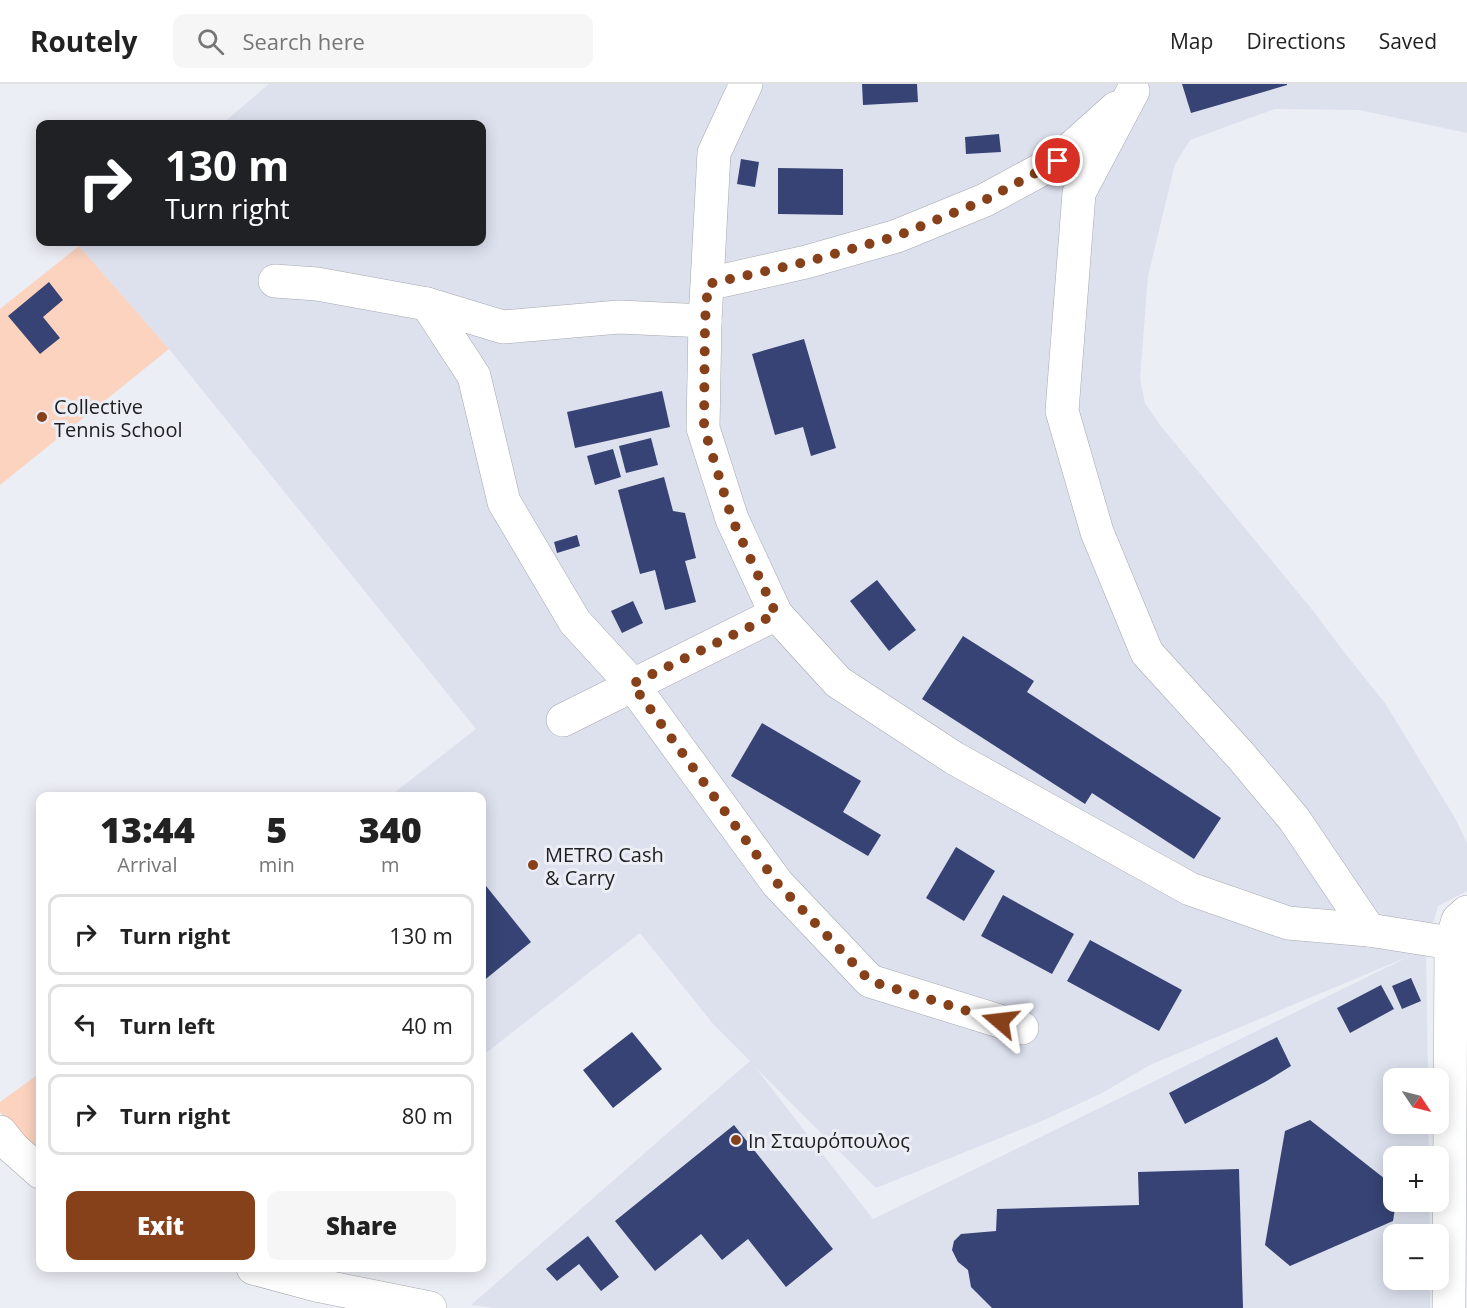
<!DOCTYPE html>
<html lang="en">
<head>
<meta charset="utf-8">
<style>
	:root { --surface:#fff; --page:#f6f6f6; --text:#222; --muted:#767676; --line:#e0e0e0; --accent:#87411a }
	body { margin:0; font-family:"Open Sans",sans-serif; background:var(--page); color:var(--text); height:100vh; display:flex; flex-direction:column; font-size:22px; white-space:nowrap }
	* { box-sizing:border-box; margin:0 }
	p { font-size:20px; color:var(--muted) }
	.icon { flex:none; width:33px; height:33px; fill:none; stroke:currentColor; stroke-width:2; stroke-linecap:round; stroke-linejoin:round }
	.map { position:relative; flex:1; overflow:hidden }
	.side { position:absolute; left:36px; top:708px; width:450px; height:480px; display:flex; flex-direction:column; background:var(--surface); border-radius:12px; box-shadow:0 3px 15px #0003 }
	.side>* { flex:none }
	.banner { position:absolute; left:36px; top:36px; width:450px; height:126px; border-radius:12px; box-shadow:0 3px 15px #0003; background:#202124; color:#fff; overflow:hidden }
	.needle { width:39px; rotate:125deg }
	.controls { position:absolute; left:1383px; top:984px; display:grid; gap:12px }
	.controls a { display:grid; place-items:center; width:66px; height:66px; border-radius:12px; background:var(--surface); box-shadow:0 3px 15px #0003; font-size:30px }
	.pin { position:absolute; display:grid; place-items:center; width:51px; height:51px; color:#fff; margin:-26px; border:3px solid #fff; border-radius:50%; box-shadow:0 2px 6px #0007 }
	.me { position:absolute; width:66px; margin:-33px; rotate:287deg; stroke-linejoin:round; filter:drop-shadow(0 0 4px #0008) }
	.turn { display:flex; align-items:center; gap:21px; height:126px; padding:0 30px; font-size:27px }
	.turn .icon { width:78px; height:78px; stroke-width:2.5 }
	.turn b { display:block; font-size:42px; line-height:51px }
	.eta { display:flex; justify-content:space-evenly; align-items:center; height:102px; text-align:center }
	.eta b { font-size:36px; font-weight:800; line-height:42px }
	.cta { display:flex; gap:12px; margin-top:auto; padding:12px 30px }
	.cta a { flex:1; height:69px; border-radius:12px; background:var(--accent); color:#fff; font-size:24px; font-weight:800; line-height:69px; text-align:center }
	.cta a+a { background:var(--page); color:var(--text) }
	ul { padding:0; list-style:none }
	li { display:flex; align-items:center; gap:18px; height:81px; margin:0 12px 9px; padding:0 18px; border:3px solid var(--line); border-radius:12px }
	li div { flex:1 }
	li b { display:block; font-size:22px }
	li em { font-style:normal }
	header { display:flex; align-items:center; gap:36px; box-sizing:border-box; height:84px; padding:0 30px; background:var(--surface); border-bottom:2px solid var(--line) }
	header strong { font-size:28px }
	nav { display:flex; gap:33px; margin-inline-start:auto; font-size:21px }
	.search { width:420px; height:54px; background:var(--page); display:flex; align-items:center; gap:15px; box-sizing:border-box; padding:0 21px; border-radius:12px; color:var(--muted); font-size:22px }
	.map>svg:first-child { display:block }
</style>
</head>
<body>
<header>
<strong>Routely</strong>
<div class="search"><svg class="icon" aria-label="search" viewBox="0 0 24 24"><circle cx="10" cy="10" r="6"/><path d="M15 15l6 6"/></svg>Search here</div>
<nav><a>Map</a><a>Directions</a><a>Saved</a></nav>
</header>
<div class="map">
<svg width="1467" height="1224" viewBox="0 0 1467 1224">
	<rect width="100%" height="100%" fill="#eceef5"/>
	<!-- built -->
	<path fill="#dde1ee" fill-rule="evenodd" d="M 269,0 L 1467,0 L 1467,49 L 1359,26 L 1275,25 L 1190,56 L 1175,80 L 1148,192 L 1140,295 L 1145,319 L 1160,341 L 1314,528 L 1344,568 L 1385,619 L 1455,734 L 1467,759 L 1467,807 L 1438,822 L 1426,864 L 1428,994 L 1394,994 L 1394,1040 L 1428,1040 L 1429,1072 L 1394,1072 L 1394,1118 L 1429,1118 L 1430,1150 L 1394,1150 L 1394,1196 L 1430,1196 L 1430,1224 L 494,1224 L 471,1221 L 750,977 L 714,941 L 640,849 L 482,972 L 482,712 L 390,712 L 476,645 L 169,265 L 79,162 L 84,158 L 482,158 L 482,40 L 222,40 ZM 1412,871 L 873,1135 L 755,983 L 876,1104 L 1042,1037 L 1102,1009 L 1150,981 Z"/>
	<!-- green -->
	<g fill="#fbd3bf">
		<polygon points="79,162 169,265 0,401 0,225"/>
		<polygon points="40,989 40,1068 24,1056 0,1028 0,1018"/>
	</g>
	<!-- building -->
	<g fill="#364374">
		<polygon points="862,0 917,0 918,18 863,21"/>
		<polygon points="1182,0 1287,0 1287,1 1191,29"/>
		<polygon points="999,50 1001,68 966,70 965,53"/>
		<polygon points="741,75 759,78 755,103 737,100"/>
		<polygon points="778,84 843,85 843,131 778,130"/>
		<polygon points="49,198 63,216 43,233 60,254 40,270 8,232"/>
		<polygon points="804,255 836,364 811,372 803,343 775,351 752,270"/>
		<polygon points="662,307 670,343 575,364 567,328"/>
		<polygon points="651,354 658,381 626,389 619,362"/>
		<polygon points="613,365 621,393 595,401 587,372"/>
		<polygon points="664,393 673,427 685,429 696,474 685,477 696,518 665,526 655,486 640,490 618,406"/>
		<polygon points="577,451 580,462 557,469 554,458"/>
		<polygon points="877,496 916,546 889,567 850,517"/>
		<polygon points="633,517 643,539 622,549 611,527"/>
		<polygon points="963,552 1034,597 1027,608 1221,734 1194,775 1092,709 1085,720 922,615"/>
		<polygon points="762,639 861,697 843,728 881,751 868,772 731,692"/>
		<polygon points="956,763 995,787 964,837 926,814"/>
		<polygon points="482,797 531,858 482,898"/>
		<polygon points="1003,811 1074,850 1052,890 981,852"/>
		<polygon points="1090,856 1182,906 1159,947 1067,897"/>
		<polygon points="1411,894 1421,917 1402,925 1392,902"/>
		<polygon points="1381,901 1394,925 1350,949 1337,924"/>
		<polygon points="632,948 662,985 613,1024 583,986"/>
		<polygon points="1277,953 1291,982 1265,998 1185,1040 1169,1009"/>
		<polygon points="1310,1036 1394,1102 1394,1118 1396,1118 1393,1137 1290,1182 1265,1161 1285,1047"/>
		<polygon points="734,1041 833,1165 786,1203 748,1155 722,1176 701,1150 655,1187 615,1137"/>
		<polygon points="1239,1085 1243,1224 992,1224 971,1203 968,1186 958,1178 952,1166 954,1157 961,1150 996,1147 997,1125 1139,1121 1138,1088"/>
		<polygon points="588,1152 619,1193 601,1207 579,1180 557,1197 546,1185"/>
	</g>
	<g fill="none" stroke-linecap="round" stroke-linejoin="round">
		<defs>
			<g id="minor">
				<polyline points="746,0 714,69 705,237 703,344 732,435 776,530 838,598 954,674 1190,805 1288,839 1369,846 1451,859"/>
				<polyline points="1133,7 1079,109 1062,327 1097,448 1147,569 1241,672 1294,735 1369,846"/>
				<polyline points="275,197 317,200 427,220"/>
				<polyline points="708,200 806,178 897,152 985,116 1057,77 1116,24"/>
				<polyline points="705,237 619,233 503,243 427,220 474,292 504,418 575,538 632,600 777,799 870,897 1022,944"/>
				<polyline points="563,636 776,530"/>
				<polyline points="0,1048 13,1064 40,1088"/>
				<polyline points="253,1184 316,1201 430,1224"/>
				<polyline points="1449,1224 1451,859 1458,836 1467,828"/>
			</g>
		</defs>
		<!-- minor casing -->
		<use href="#minor" stroke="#a6a8ae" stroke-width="34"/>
		<!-- minor -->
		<use href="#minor" stroke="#fff" stroke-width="33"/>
	</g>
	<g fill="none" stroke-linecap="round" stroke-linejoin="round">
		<!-- route -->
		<polyline stroke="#87411a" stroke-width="10" stroke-dasharray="0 18" points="1000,937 870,897 777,799 632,600 776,530 732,435 704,344 705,237 708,200 806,178 897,152 985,116 1058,77"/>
	</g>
	<!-- markers -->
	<g fill="#87411a" stroke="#eceef5" stroke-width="2">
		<circle cx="42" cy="333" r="6"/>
		<circle cx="533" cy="781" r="6"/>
		<circle cx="736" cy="1056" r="6"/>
	</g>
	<g text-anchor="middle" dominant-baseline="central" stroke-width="6" stroke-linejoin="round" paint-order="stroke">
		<!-- poi labels -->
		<g font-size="20" fill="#1d1e20" stroke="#eceef5" text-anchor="start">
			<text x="54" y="322">Collective<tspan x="54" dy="23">Tennis School</tspan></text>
			<text x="545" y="770">METRO Cash<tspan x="545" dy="23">&amp; Carry</tspan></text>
			<text x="748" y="1056">In Σταυρόπουλος</text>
		</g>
	</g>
</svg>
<div class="controls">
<a><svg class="needle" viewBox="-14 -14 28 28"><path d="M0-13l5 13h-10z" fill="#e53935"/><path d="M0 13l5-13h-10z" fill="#767676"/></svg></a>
<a>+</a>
<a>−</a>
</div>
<div class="pin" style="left:1058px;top:77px;background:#d93025"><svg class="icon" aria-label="arrive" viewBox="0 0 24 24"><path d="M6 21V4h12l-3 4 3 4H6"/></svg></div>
<svg class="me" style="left:1000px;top:937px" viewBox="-20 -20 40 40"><path d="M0-17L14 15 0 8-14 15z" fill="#87411a" stroke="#fff" stroke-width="4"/></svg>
<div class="banner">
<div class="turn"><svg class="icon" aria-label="right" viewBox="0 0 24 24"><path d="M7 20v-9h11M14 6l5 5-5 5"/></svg><div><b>130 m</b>Turn right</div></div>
</div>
<section class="side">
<div class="eta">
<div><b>13:44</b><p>Arrival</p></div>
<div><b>5</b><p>min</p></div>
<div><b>340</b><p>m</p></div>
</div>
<ul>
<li><svg class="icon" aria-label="right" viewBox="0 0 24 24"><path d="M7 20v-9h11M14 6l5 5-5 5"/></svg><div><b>Turn right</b></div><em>130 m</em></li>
<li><svg class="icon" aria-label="left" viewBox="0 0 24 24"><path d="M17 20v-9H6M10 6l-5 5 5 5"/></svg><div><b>Turn left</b></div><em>40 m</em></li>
<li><svg class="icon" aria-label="right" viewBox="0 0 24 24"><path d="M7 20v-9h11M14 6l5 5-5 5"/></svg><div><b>Turn right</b></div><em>80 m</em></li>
</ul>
<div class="cta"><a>Exit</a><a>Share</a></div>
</section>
</div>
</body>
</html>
